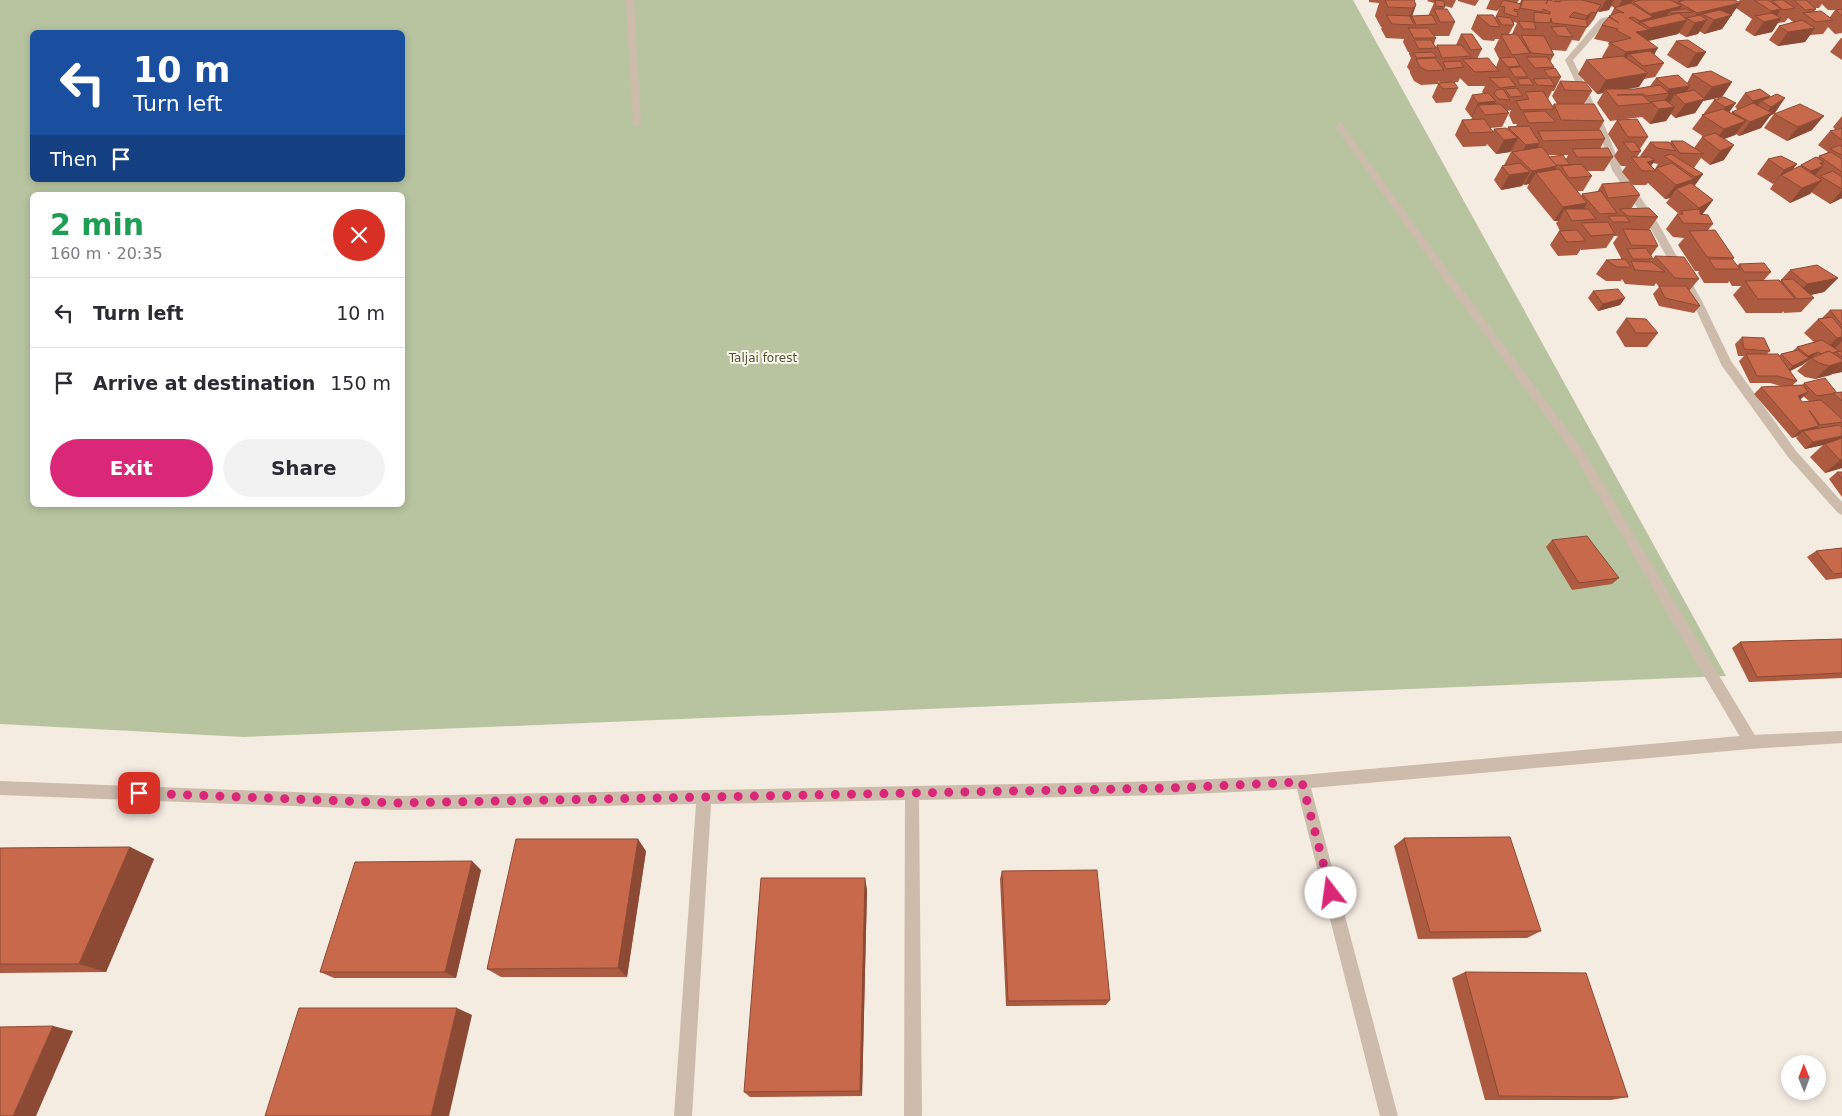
<!DOCTYPE html>
<html lang="en">
<head>
<meta charset="utf-8">
<style>
	:root { --surface:#fff; --page:#f2f2f3; --text:#2b2b33; --muted:#7c7c81; --line:#e1e1e2; --accent:#db2777 }
	body { margin:0; font-family:"DejaVu Sans",sans-serif; background:var(--page); color:var(--text); height:100vh; display:flex; flex-direction:column; font-size:19px; white-space:nowrap }
	* { box-sizing:border-box; margin:0 }
	p { font-size:16px; color:var(--muted) }
	.icon { flex:none; width:28px; height:28px; fill:none; stroke:currentColor; stroke-width:2; stroke-linecap:round; stroke-linejoin:round }
	.map { position:relative; flex:1; overflow:hidden }
	.panel { position:absolute; left:30px; top:192px; width:375px; height:315px; display:flex; flex-direction:column; background:var(--surface); border-radius:8px; box-shadow:0 2px 8px #0003 }
	.panel>* { flex:none }
	.banner { position:absolute; left:30px; top:30px; width:375px; height:152px; border-radius:8px; box-shadow:0 2px 8px #0003; background:#1a4fa0; color:#fff; overflow:hidden }
	.needle { width:32px; rotate:359deg }
	.fabs { position:absolute; left:1781px; top:1055px; display:grid; gap:10px }
	.fabs a { display:grid; place-items:center; width:45px; height:45px; border-radius:50%; background:var(--surface); box-shadow:0 2px 8px #0003; font-size:25px }
	.pin { position:absolute; display:grid; place-items:center; width:42px; height:42px; color:#fff; margin:-21px; border-radius:10px; box-shadow:0 2px 8px #0006 }
	.me { position:absolute; width:55px; margin:-28px; rotate:345deg; stroke-linejoin:round; filter:drop-shadow(0 0 4px #0008) }
	.turn { display:flex; align-items:center; gap:18px; height:105px; padding:0 20px; font-size:22px }
	.turn .icon { width:65px; height:65px; stroke-width:2.5 }
	.turn b { display:block; font-size:35px; line-height:42px }
	.then { display:flex; align-items:center; height:48px; padding:0 20px; background:#0003; gap:10px; font-size:19px }
	.round { display:grid; place-items:center; flex:none; width:52px; height:52px; border-radius:26px; background:var(--page) }
	.summary { display:flex; align-items:center; justify-content:space-between; height:85px; padding:0 20px }
	h1 { font-size:30px; font-weight:800; line-height:38px; color:#1e9e55 }
	.primary-button { display:flex; gap:10px; margin-top:auto; padding:10px 20px }
	.primary-button a { flex:1; height:58px; border-radius:30px; background:var(--accent); color:#fff; font-size:20px; font-weight:800; line-height:58px; text-align:center }
	.primary-button a+a { background:var(--page); color:var(--text) }
	ul { padding:0; list-style:none }
	li { display:flex; align-items:center; gap:15px; height:70px; padding:0 20px; border-top:1px solid var(--line) }
	li div { flex:1 }
	li b { display:block; font-size:19px }
	li em { font-style:normal }
	.map>svg:first-child { display:block }
</style>
</head>
<body>
<div class="map">
<svg width="1842" height="1116" viewBox="0 0 1842 1116">
	<rect width="100%" height="100%" fill="#f4ebe1"/>
	<!-- green -->
	<path fill="#b8c4a0" fill-rule="evenodd" d="M 0,0 L 1353,0 L 1726,676 L 244,737 L 0,724 ZM 32,32 L 402,32 L 402,180 L 32,180 ZM 32,195 L 402,195 L 402,505 L 32,505 Z"/>
	<g fill="none" stroke-linecap="round" stroke-linejoin="round">
		<!-- lane -->
		<polygon fill="#cdbbac" fill-rule="evenodd" points="1339,123 1342,124 1450,273 1583,450 1756,737 1758,742 1756,747 1751,749 1746,747 1575,456 1442,277 1336,128 1335,126"/>
		<!-- street -->
		<g fill="#cdbbac" fill-rule="evenodd">
			<polygon points="626,0 634,0 641,124 637,127 633,124"/>
			<polygon points="1622,12 1625,12 1625,16 1606,23 1573,60 1606,129 1622,170 1658,223 1703,303 1731,361 1796,451 1842,502 1842,515 1838,513 1788,457 1722,366 1693,303 1648,224 1612,170 1598,129 1565,60 1600,19"/>
			<polygon points="1842,731 1842,743 1751,749 1311,788 1398,1116 1380,1116 1297,789 1171,795 919,800 922,1116 904,1116 905,800 711,804 692,1116 674,1116 696,804 398,810 0,795 0,781 398,796 1171,781 1302,775 1751,735"/>
		</g>
	</g>
	<!-- wall -->
	<g fill="#ac5a40" fill-rule="evenodd">
		<path d="M 1369,0 L 1414,0 L 1416,5 L 1411,19 L 1412,16 L 1429,15 L 1429,14 L 1434,3 L 1427,1 L 1428,0 L 1456,0 L 1452,8 L 1445,6 L 1444,9 L 1455,22 L 1449,36 L 1434,36 L 1436,38 L 1434,44 L 1436,47 L 1437,45 L 1456,45 L 1461,34 L 1482,49 L 1477,59 L 1496,67 L 1499,59 L 1494,49 L 1499,39 L 1495,39 L 1494,41 L 1483,40 L 1471,29 L 1477,15 L 1495,18 L 1499,9 L 1497,11 L 1486,9 L 1490,0 L 1519,0 L 1517,3 L 1520,3 L 1521,0 L 1554,1 L 1554,0 L 1735,0 L 1738,2 L 1740,0 L 1842,0 L 1842,33 L 1835,34 L 1828,27 L 1823,34 L 1810,35 L 1805,42 L 1778,46 L 1769,40 L 1779,26 L 1793,22 L 1788,18 L 1785,22 L 1778,23 L 1772,32 L 1754,36 L 1745,30 L 1752,19 L 1736,8 L 1722,29 L 1704,34 L 1699,31 L 1698,34 L 1686,37 L 1679,33 L 1678,34 L 1649,41 L 1654,55 L 1664,63 L 1655,77 L 1644,79 L 1639,87 L 1626,89 L 1635,89 L 1650,86 L 1656,78 L 1687,83 L 1692,74 L 1732,82 L 1722,97 L 1703,101 L 1695,113 L 1675,118 L 1671,114 L 1666,121 L 1650,124 L 1642,117 L 1610,121 L 1597,103 L 1603,93 L 1597,94 L 1578,74 L 1586,60 L 1603,58 L 1602,57 L 1609,45 L 1608,44 L 1609,42 L 1594,39 L 1602,25 L 1610,16 L 1614,8 L 1615,8 L 1611,6 L 1609,10 L 1599,12 L 1598,11 L 1588,27 L 1587,27 L 1579,41 L 1572,40 L 1566,51 L 1552,50 L 1554,55 L 1550,62 L 1554,67 L 1554,68 L 1561,77 L 1554,91 L 1552,91 L 1548,99 L 1552,106 L 1554,104 L 1557,104 L 1552,96 L 1560,81 L 1592,91 L 1584,104 L 1604,121 L 1599,130 L 1605,139 L 1600,149 L 1613,157 L 1604,171 L 1587,171 L 1592,176 L 1583,191 L 1577,191 L 1581,196 L 1582,194 L 1597,192 L 1602,184 L 1640,195 L 1631,209 L 1658,217 L 1649,230 L 1658,246 L 1651,256 L 1653,259 L 1650,262 L 1655,256 L 1699,279 L 1689,291 L 1700,306 L 1694,313 L 1659,306 L 1653,294 L 1659,287 L 1656,283 L 1654,286 L 1625,284 L 1622,279 L 1621,281 L 1606,281 L 1596,274 L 1606,260 L 1620,260 L 1621,258 L 1613,243 L 1618,236 L 1614,236 L 1606,248 L 1581,250 L 1581,249 L 1577,255 L 1558,256 L 1550,245 L 1559,231 L 1560,231 L 1556,223 L 1558,221 L 1554,221 L 1527,188 L 1529,184 L 1524,185 L 1523,184 L 1522,186 L 1501,190 L 1494,180 L 1502,166 L 1504,165 L 1511,152 L 1510,151 L 1510,152 L 1496,154 L 1487,144 L 1486,146 L 1463,147 L 1455,135 L 1462,120 L 1471,120 L 1472,117 L 1471,117 L 1465,109 L 1472,95 L 1484,94 L 1482,92 L 1485,86 L 1468,86 L 1460,78 L 1458,82 L 1440,83 L 1439,81 L 1438,83 L 1458,88 L 1451,102 L 1436,103 L 1432,97 L 1438,84 L 1421,85 L 1414,81 L 1410,73 L 1410,71 L 1407,67 L 1411,58 L 1409,54 L 1409,52 L 1408,52 L 1403,42 L 1404,39 L 1386,38 L 1381,29 L 1382,27 L 1381,27 L 1375,16 L 1379,3 L 1369,2 ZM 1822,4 L 1828,10 L 1835,10 L 1830,17 L 1814,12 L 1816,9 L 1815,8 L 1819,8 ZM 1514,22 L 1517,23 L 1512,34 L 1509,34 L 1514,25 ZM 1511,110 L 1509,115 L 1513,124 L 1517,124 L 1516,126 L 1508,127 L 1507,129 L 1494,129 L 1493,131 L 1490,128 L 1502,127 L 1509,113 L 1507,111 ZM 1548,155 L 1568,155 L 1566,159 L 1549,157 Z"/>
		<polygon points="1458,0 1479,0 1475,6 1458,1"/>
		<polygon points="1841,38 1842,38 1842,60 1830,52"/>
		<polygon points="1676,41 1706,52 1697,66 1687,68 1667,55"/>
		<path d="M 1745,93 L 1770,96 L 1769,98 L 1775,113 L 1770,116 L 1761,128 L 1739,136 L 1736,134 L 1735,135 L 1724,139 L 1724,160 L 1710,165 L 1701,158 L 1694,168 L 1703,174 L 1694,186 L 1713,200 L 1702,214 L 1713,224 L 1708,230 L 1734,258 L 1732,260 L 1737,266 L 1739,264 L 1771,272 L 1763,281 L 1780,281 L 1790,270 L 1838,278 L 1824,292 L 1811,295 L 1814,298 L 1801,312 L 1784,313 L 1783,311 L 1782,313 L 1746,313 L 1733,295 L 1741,286 L 1732,286 L 1729,281 L 1728,283 L 1704,283 L 1698,273 L 1699,271 L 1695,271 L 1678,245 L 1684,238 L 1673,237 L 1666,229 L 1677,214 L 1679,214 L 1666,203 L 1670,198 L 1665,199 L 1648,183 L 1646,185 L 1633,185 L 1622,172 L 1626,166 L 1621,166 L 1614,156 L 1618,150 L 1608,134 L 1617,120 L 1648,137 L 1640,149 L 1641,151 L 1637,157 L 1641,157 L 1640,156 L 1650,142 L 1670,143 L 1671,141 L 1694,148 L 1702,137 L 1704,137 L 1692,129 L 1714,100 L 1724,97 L 1729,112 L 1731,113 L 1732,112 L 1738,110 L 1735,107 ZM 1653,163 L 1658,164 L 1655,169 L 1651,166 Z"/>
		<polygon points="1774,114 1812,130 1787,141 1764,128"/>
		<polygon points="1842,116 1842,198 1830,204 1811,192 1810,194 1790,203 1770,189 1774,183 1773,184 1757,174 1768,159 1797,164 1792,170 1800,166 1801,165 1826,153 1828,152 1818,145 1830,131 1836,130 1833,127"/>
		<polygon points="1593,291 1625,298 1620,305 1598,311 1588,298"/>
		<path d="M 1830,310 L 1842,310 L 1842,372 L 1832,374 L 1815,379 L 1805,377 L 1797,371 L 1808,361 L 1802,365 L 1790,371 L 1797,381 L 1793,385 L 1802,385 L 1804,383 L 1837,393 L 1842,392 L 1842,468 L 1825,473 L 1810,457 L 1823,445 L 1805,449 L 1796,438 L 1798,436 L 1792,438 L 1754,394 L 1761,387 L 1781,386 L 1770,383 L 1750,383 L 1739,361 L 1744,356 L 1738,356 L 1735,344 L 1742,337 L 1770,351 L 1767,354 L 1779,356 L 1781,354 L 1793,351 L 1797,347 L 1814,342 L 1804,333 L 1818,319 L 1822,318 ZM 1803,396 L 1809,401 L 1802,402 L 1800,399 Z"/>
		<polygon points="1626,318 1658,333 1647,347 1625,347 1616,332"/>
		<polygon points="1837,472 1842,472 1842,497 1829,479"/>
		<polygon points="1552,540 1619,578 1612,584 1572,590 1546,547"/>
		<polygon points="1842,548 1842,578 1826,580 1807,557 1816,551"/>
		<polygon points="1842,639 1842,678 1749,682 1732,648 1740,642"/>
		<polygon points="1404,838 1541,931 1527,938 1418,939 1394,846"/>
		<polygon points="130,847 154,859 106,972 0,973 0,848"/>
		<polygon points="646,851 627,977 501,977 487,969"/>
		<polygon points="481,870 456,978 334,978 320,972"/>
		<polygon points="1002,871 1110,1000 1106,1005 1006,1006 1000,879"/>
		<polygon points="867,889 862,1096 750,1097 744,1092"/>
		<polygon points="1465,972 1628,1097 1611,1100 1485,1100 1452,978"/>
	</g>
	<!-- shaded-wall -->
	<g fill="#8c4a34">
		<polygon points="1606,0 1614,0 1609,10 1599,12"/>
		<polygon points="1622,0 1633,0 1630,6 1618,8"/>
		<polygon points="1680,0 1693,0 1678,2 1675,8 1682,6 1678,13 1670,11 1663,23 1641,22 1636,32 1649,30 1640,44 1631,35 1640,21 1648,18 1650,14 1674,8 1679,1"/>
		<polygon points="1740,3 1722,29 1704,34 1714,20 1702,14 1697,22 1707,20 1698,34 1686,37 1695,23 1691,21 1697,13"/>
		<polygon points="1416,5 1409,25 1407,24 1413,8"/>
		<polygon points="1601,5 1594,19 1588,27 1596,13"/>
		<polygon points="1781,9 1774,20 1781,18 1772,32 1754,36 1771,11"/>
		<polygon points="1592,12 1584,26 1581,26 1587,16"/>
		<polygon points="1687,20 1678,34 1641,42 1650,28"/>
		<polygon points="1815,28 1805,42 1778,46 1788,32"/>
		<polygon points="1658,48 1650,62 1629,54 1622,66 1617,67 1626,52"/>
		<polygon points="1706,52 1697,66 1687,68 1696,53"/>
		<polygon points="1648,73 1639,87 1608,92 1605,89 1603,93 1597,94 1606,80"/>
		<polygon points="1732,82 1722,97 1703,101 1695,113 1675,118 1685,104 1703,99 1712,87"/>
		<polygon points="1690,86 1681,100 1675,94 1670,102 1663,103 1669,93 1666,94 1669,89"/>
		<polygon points="1770,96 1765,103 1761,101 1753,112 1743,115 1753,101"/>
		<polygon points="1785,98 1775,113 1770,116 1761,128 1739,136 1750,122 1765,116 1771,107"/>
		<polygon points="1496,101 1489,115 1478,105 1472,117 1471,117 1478,103"/>
		<polygon points="1736,103 1725,118 1715,121 1725,107"/>
		<polygon points="1675,107 1666,121 1650,124 1659,109"/>
		<polygon points="1824,116 1812,130 1787,141 1798,127"/>
		<polygon points="1746,121 1735,135 1713,143 1724,129"/>
		<polygon points="1518,138 1510,152 1496,154 1504,140"/>
		<polygon points="1540,143 1532,158 1519,158 1526,145"/>
		<polygon points="1734,145 1724,160 1710,165 1720,151"/>
		<polygon points="1655,160 1648,171 1647,162"/>
		<polygon points="1824,162 1819,168 1823,166 1811,180 1799,185 1811,171 1820,163"/>
		<polygon points="1797,164 1786,178 1781,175 1774,183 1773,184 1784,170"/>
		<polygon points="1557,166 1549,181 1536,173 1529,184 1524,185 1532,171"/>
		<polygon points="1530,172 1522,186 1501,190 1509,175"/>
		<polygon points="1703,174 1693,188 1676,189 1670,198 1665,199 1676,185 1693,180 1695,177"/>
		<polygon points="1822,180 1810,194 1790,203 1802,188"/>
		<polygon points="1842,190 1842,198 1830,204"/>
		<polygon points="1713,200 1702,215 1688,222 1699,208"/>
		<polygon points="1587,203 1578,218 1565,209 1558,221 1554,221 1563,207"/>
		<polygon points="1838,278 1824,292 1796,298 1795,296 1807,284"/>
		<polygon points="1625,298 1620,305 1598,311 1603,304"/>
		<polygon points="1842,337 1842,341 1833,350 1823,352 1837,338"/>
		<polygon points="1818,352 1812,358 1811,358 1802,365 1786,373 1793,366 1804,361 1808,356"/>
		<polygon points="1842,362 1842,364 1831,375 1815,379 1829,366"/>
		<polygon points="1842,365 1842,372 1832,374"/>
		<polygon points="1808,392 1801,399 1791,403 1798,396"/>
		<polygon points="1819,426 1812,433 1803,431 1798,436 1792,438 1799,431"/>
		<polygon points="1842,436 1842,442 1825,444 1823,445 1805,449 1813,442"/>
		<polygon points="1842,459 1842,468 1825,473 1840,460"/>
		<polygon points="638,839 646,851 627,977 618,968"/>
		<polygon points="130,847 154,859 106,972 79,964"/>
		<polygon points="472,861 481,870 456,978 445,972"/>
		<polygon points="865,878 867,889 862,1096 860,1091"/>
		<polygon points="457,1008 472,1015 449,1116 431,1116"/>
		<polygon points="53,1026 73,1031 36,1116 13,1116"/>
	</g>
	<!-- building -->
	<g fill="#c8694b" stroke="#8c4a34">
		<polygon points="1385,0 1414,0 1416,5 1413,8 1388,7"/>
		<polygon points="1435,0 1444,1 1445,7 1436,6"/>
		<polygon points="1503,0 1521,4 1519,10 1514,9 1514,11 1518,12 1517,17 1504,13 1505,7 1500,6"/>
		<polygon points="1523,0 1548,0 1546,4 1548,0 1560,2 1562,0 1582,0 1601,5 1596,13 1592,12 1587,16 1574,12 1569,17 1587,20 1587,27 1552,23 1551,18 1550,23 1534,22 1534,12 1550,14 1550,12 1543,9 1542,12 1520,8"/>
		<polygon points="1641,0 1671,0 1682,6 1650,14 1633,2"/>
		<polygon points="1685,0 1735,0 1740,3 1697,13 1678,2"/>
		<polygon points="1754,0 1768,0 1781,9 1771,11"/>
		<polygon points="1778,0 1783,0 1795,8 1783,10 1772,1"/>
		<polygon points="1794,0 1806,0 1816,9 1805,10"/>
		<polygon points="1631,3 1653,17 1640,21 1633,17 1629,18 1649,30 1636,32 1658,48 1626,52 1610,43 1631,38 1616,30 1618,29 1602,25 1609,17 1619,23 1609,16 1620,12 1624,13 1614,8"/>
		<polygon points="1434,9 1447,9 1455,22 1440,22"/>
		<polygon points="1686,9 1693,12 1670,13 1670,11"/>
		<polygon points="1842,9 1842,16 1836,10"/>
		<polygon points="1720,10 1732,15 1714,20 1702,14"/>
		<polygon points="1821,11 1833,20 1816,22 1803,13"/>
		<polygon points="1679,13 1687,20 1650,28 1641,22"/>
		<polygon points="1772,13 1781,18 1764,22 1755,16"/>
		<polygon points="1386,15 1410,16 1414,25 1392,24"/>
		<polygon points="1432,15 1437,24 1416,25 1412,16"/>
		<polygon points="1477,15 1493,15 1500,27 1490,26"/>
		<polygon points="1700,15 1707,20 1695,23 1686,18"/>
		<polygon points="1496,16 1511,18 1514,25 1502,25"/>
		<polygon points="1802,20 1815,28 1788,32 1779,26"/>
		<polygon points="1518,21 1534,22 1536,29 1523,29"/>
		<polygon points="1565,26 1573,37 1558,36 1551,27"/>
		<polygon points="1408,28 1428,28 1436,38 1414,38"/>
		<polygon points="1461,34 1472,34 1482,49 1471,50"/>
		<polygon points="1517,34 1530,53 1512,55 1501,35"/>
		<polygon points="1521,35 1544,36 1554,55 1531,53"/>
		<polygon points="1414,40 1431,40 1436,48 1419,49"/>
		<polygon points="1688,40 1706,52 1696,53 1676,41"/>
		<polygon points="1437,45 1461,45 1471,56 1442,58"/>
		<polygon points="1650,51 1664,63 1643,66 1629,54"/>
		<polygon points="1432,52 1437,57 1417,58 1413,53"/>
		<polygon points="1623,56 1648,73 1606,80 1586,60"/>
		<polygon points="1515,57 1520,66 1508,67 1500,58"/>
		<polygon points="1526,57 1547,57 1554,67 1535,68"/>
		<polygon points="1435,58 1444,70 1428,71 1420,67 1416,59"/>
		<polygon points="1488,58 1499,71 1475,72 1462,59"/>
		<polygon points="1460,61 1464,67 1446,69 1443,62"/>
		<polygon points="1521,67 1528,77 1515,77 1509,68"/>
		<polygon points="1555,68 1561,77 1549,77 1544,70"/>
		<polygon points="1711,71 1732,82 1712,87 1692,74"/>
		<polygon points="1678,75 1690,86 1669,89 1656,78"/>
		<polygon points="1509,77 1516,86 1500,88 1489,78"/>
		<polygon points="1529,78 1534,85 1520,85 1517,79"/>
		<polygon points="1550,78 1555,86 1537,85 1533,79"/>
		<polygon points="1560,81 1585,82 1592,91 1565,90"/>
		<polygon points="1454,82 1458,88 1443,89 1438,83"/>
		<polygon points="1660,85 1669,93 1646,96 1643,94 1617,95 1642,95 1651,103 1618,106 1605,89 1635,89"/>
		<polygon points="1517,88 1523,96 1511,97 1505,89"/>
		<polygon points="1503,89 1510,100 1499,99 1494,94 1496,90"/>
		<polygon points="1760,89 1770,96 1753,101 1745,93"/>
		<polygon points="1694,90 1705,99 1685,104 1675,94"/>
		<polygon points="1543,91 1554,109 1521,110 1516,101 1529,99 1525,92"/>
		<polygon points="1488,93 1496,101 1478,103 1472,95"/>
		<polygon points="1777,94 1785,98 1771,107 1761,101"/>
		<polygon points="1724,97 1736,103 1725,107 1714,100"/>
		<polygon points="1665,100 1675,107 1659,109 1651,102"/>
		<polygon points="1753,103 1772,113 1750,122 1732,112"/>
		<polygon points="1500,104 1509,113 1485,115 1478,105"/>
		<polygon points="1554,104 1594,104 1604,121 1561,120"/>
		<polygon points="1800,104 1824,116 1798,127 1774,114"/>
		<polygon points="1723,109 1746,121 1724,129 1702,115"/>
		<polygon points="1545,111 1556,122 1529,123 1523,112"/>
		<polygon points="1484,119 1493,132 1470,133 1462,120"/>
		<polygon points="1637,119 1648,137 1628,137 1617,120"/>
		<polygon points="1529,126 1540,143 1526,145 1508,127"/>
		<polygon points="1506,128 1518,138 1504,140 1494,129"/>
		<polygon points="1842,128 1842,140 1830,131"/>
		<polygon points="1600,130 1605,139 1543,141 1538,131"/>
		<polygon points="1715,133 1734,145 1720,151 1702,137"/>
		<polygon points="1671,141 1683,141 1704,154 1680,153"/>
		<polygon points="1623,142 1634,142 1641,151 1631,152"/>
		<polygon points="1650,142 1669,142 1676,151 1657,148"/>
		<polygon points="1840,145 1842,147 1842,155 1830,149"/>
		<polygon points="1542,147 1557,166 1532,171 1512,152"/>
		<polygon points="1608,148 1613,157 1577,157 1572,149"/>
		<polygon points="1831,152 1842,159 1842,172 1819,156"/>
		<polygon points="1671,154 1703,174 1695,177 1664,156"/>
		<polygon points="1563,155 1570,165 1556,165 1549,157"/>
		<polygon points="1781,156 1797,164 1784,170 1768,159"/>
		<polygon points="1631,157 1650,157 1655,160 1647,162 1656,171 1642,171"/>
		<polygon points="1816,157 1824,162 1820,163 1823,166 1811,171 1801,165"/>
		<polygon points="1520,163 1530,172 1509,175 1502,166"/>
		<polygon points="1672,163 1694,179 1676,185 1656,168"/>
		<polygon points="1581,164 1592,176 1569,178 1561,166"/>
		<polygon points="1800,166 1822,180 1802,188 1781,175"/>
		<polygon points="1559,169 1587,203 1563,207 1536,173"/>
		<polygon points="1833,171 1842,177 1842,189 1820,176"/>
		<polygon points="1630,182 1640,195 1608,198 1602,184"/>
		<polygon points="1691,183 1713,200 1699,208 1676,189"/>
		<polygon points="1601,191 1617,213 1600,214 1582,194"/>
		<polygon points="1649,208 1658,217 1628,216 1619,209"/>
		<polygon points="1565,209 1588,209 1596,219 1572,221"/>
		<polygon points="1700,209 1700,214 1708,215 1713,224 1683,223 1677,214 1683,214 1681,211"/>
		<polygon points="1608,216 1625,216 1630,222 1613,222"/>
		<polygon points="1608,222 1615,234 1591,236 1581,223"/>
		<polygon points="1623,229 1650,230 1658,246 1631,245"/>
		<polygon points="1577,230 1586,241 1567,242 1559,231"/>
		<polygon points="1715,230 1734,258 1707,257 1689,231"/>
		<polygon points="1646,248 1653,259 1633,259 1627,249"/>
		<polygon points="1655,256 1684,257 1699,279 1675,278"/>
		<polygon points="1625,259 1631,267 1617,267 1606,260"/>
		<polygon points="1709,259 1732,259 1740,269 1715,269"/>
		<polygon points="1631,261 1652,262 1665,272 1635,270"/>
		<polygon points="1764,263 1771,272 1744,272 1739,264"/>
		<polygon points="1817,265 1838,278 1807,284 1790,270"/>
		<polygon points="1793,279 1814,298 1797,299 1781,280"/>
		<polygon points="1779,280 1795,299 1758,299 1745,281"/>
		<polygon points="1659,286 1686,286 1700,306 1665,298"/>
		<polygon points="1618,289 1625,298 1603,304 1593,291"/>
		<polygon points="1830,310 1842,310 1842,325"/>
		<polygon points="1832,317 1842,329 1842,337 1837,338 1818,319"/>
		<polygon points="1626,318 1646,319 1658,333 1636,333"/>
		<polygon points="1742,337 1764,338 1770,351 1744,349"/>
		<polygon points="1822,340 1839,351 1832,353 1829,351 1821,354 1818,352 1808,356 1797,347"/>
		<polygon points="1798,350 1809,358 1793,366 1781,354"/>
		<polygon points="1829,351 1842,359 1842,362 1829,366 1819,363 1811,358"/>
		<polygon points="1842,351 1842,357 1836,352"/>
		<polygon points="1746,354 1778,354 1797,381 1777,376 1757,376"/>
		<polygon points="1825,378 1837,393 1817,396 1804,383"/>
		<polygon points="1803,385 1808,392 1798,396 1802,402 1821,400 1842,419 1842,422 1820,425 1809,410 1819,426 1799,431 1761,387"/>
		<polygon points="1842,392 1842,401 1833,393"/>
		<polygon points="1839,425 1842,427 1842,436 1813,442 1803,431"/>
		<polygon points="1842,438 1842,459 1840,460 1825,444"/>
		<polygon points="1837,472 1842,472 1842,479"/>
		<polygon points="1587,536 1619,578 1579,583 1552,540"/>
		<polygon points="1842,548 1842,573 1834,574 1816,551"/>
		<polygon points="1842,639 1842,673 1757,677 1740,642"/>
		<polygon points="1510,837 1541,931 1430,932 1404,838"/>
		<polygon points="516,839 638,839 618,968 487,969"/>
		<polygon points="130,847 79,964 0,964 0,848"/>
		<polygon points="472,861 445,972 320,972 355,862"/>
		<polygon points="1097,870 1110,1000 1008,1001 1002,871"/>
		<polygon points="761,878 865,878 860,1091 744,1092"/>
		<polygon points="1465,972 1586,973 1628,1097 1499,1096"/>
		<polygon points="299,1008 457,1008 431,1116 265,1116"/>
		<polygon points="53,1026 13,1116 0,1116 0,1027"/>
	</g>
	<g fill="none" stroke-linecap="round" stroke-linejoin="round">
		<!-- route -->
		<polyline stroke="#db2777" stroke-width="9" stroke-dasharray="0 16.2" points="139,793 398,803 1171,788 1302,782 1331,893"/>
	</g>
	<g text-anchor="middle" dominant-baseline="central" stroke-width="4" stroke-linejoin="round" paint-order="stroke">
		<!-- park labels -->
		<g font-size="12" fill="#4a5a2e" stroke="#fbf5ee">
			<text x="763" y="358">Taljai forest</text>
		</g>
	</g>
</svg>
<div class="fabs">
<a><svg class="needle" viewBox="-14 -14 28 28"><path d="M0-13l5 13h-10z" fill="#e53935"/><path d="M0 13l5-13h-10z" fill="#7c7c81"/></svg></a>
</div>
<div class="pin" style="left:139px;top:793px;background:#d93025"><svg class="icon" aria-label="arrive" viewBox="0 0 24 24"><path d="M6 21V4h12l-3 4 3 4H6"/></svg></div>
<svg class="me" style="left:1331px;top:893px" viewBox="-20 -20 40 40"><circle r="19" fill="#fff"/><path d="M0-13L10 11 0 6-10 11z" fill="#db2777"/></svg>
<div class="banner">
<div class="turn"><svg class="icon" aria-label="left" viewBox="0 0 24 24"><path d="M17 20v-9H6M10 6l-5 5 5 5"/></svg><div><b>10 m</b>Turn left</div></div>
<div class="then">Then<svg class="icon" aria-label="arrive" viewBox="0 0 24 24"><path d="M6 21V4h12l-3 4 3 4H6"/></svg></div>
</div>
<section class="panel">
<div class="summary"><div><h1>2 min</h1><p>160 m · 20:35</p></div><a class="round" style="background:#d93025;color:#fff"><svg class="icon" aria-label="close" viewBox="0 0 24 24"><path d="M6 6l12 12M18 6L6 18"/></svg></a></div>
<ul>
<li><svg class="icon" aria-label="left" viewBox="0 0 24 24"><path d="M17 20v-9H6M10 6l-5 5 5 5"/></svg><div><b>Turn left</b></div><em>10 m</em></li>
<li><svg class="icon" aria-label="arrive" viewBox="0 0 24 24"><path d="M6 21V4h12l-3 4 3 4H6"/></svg><div><b>Arrive at destination</b></div><em>150 m</em></li>
</ul>
<div class="primary-button"><a>Exit</a><a>Share</a></div>
</section>
</div>
</body>
</html>
